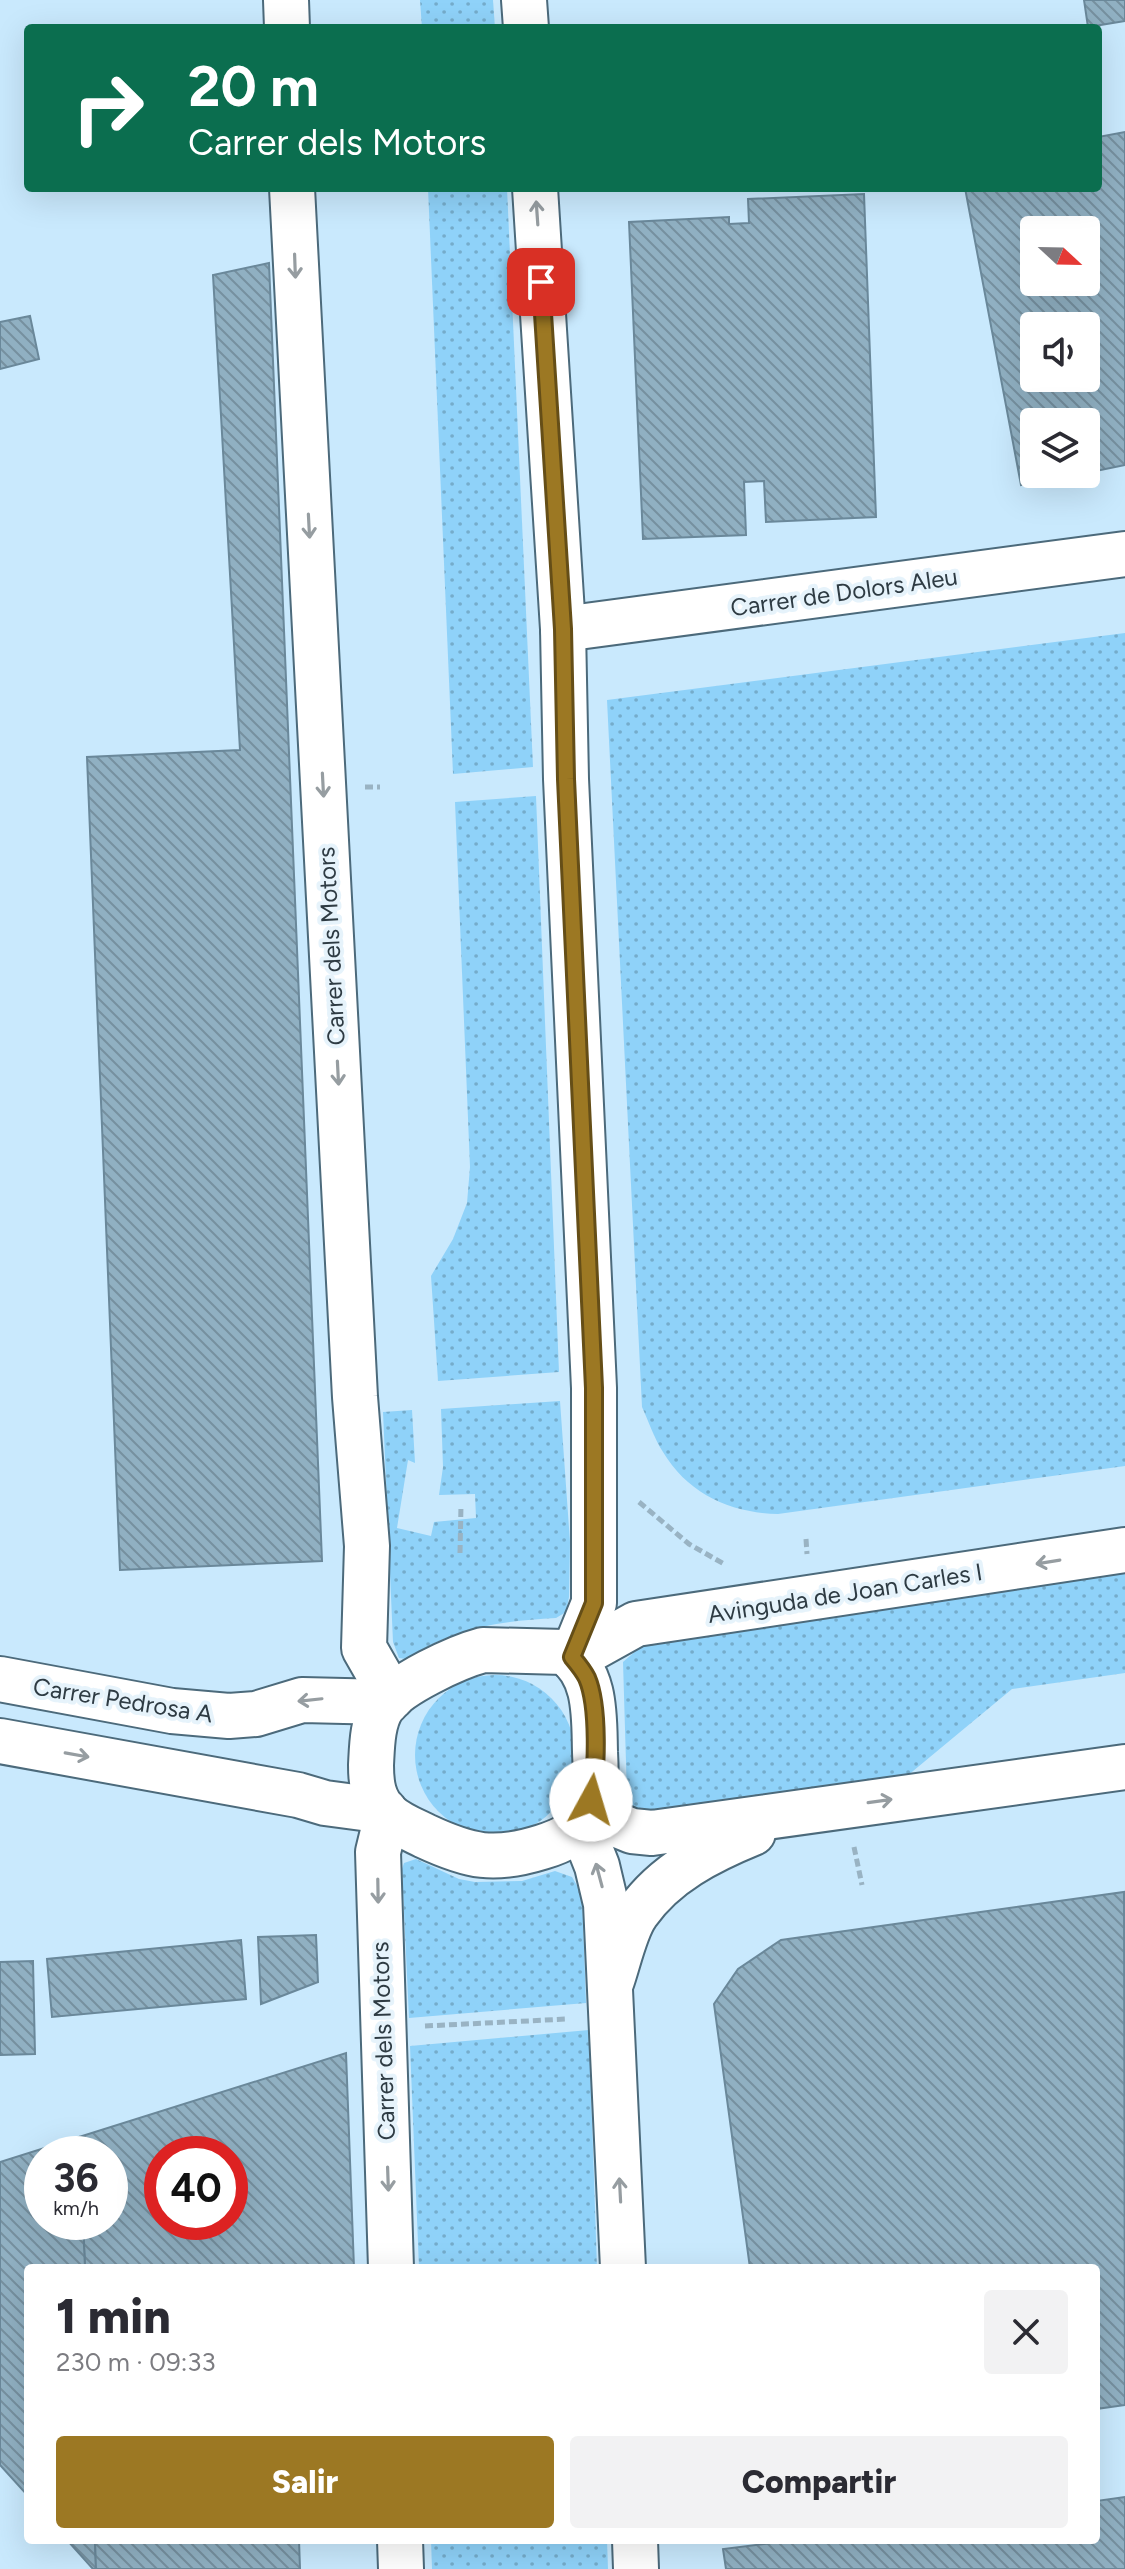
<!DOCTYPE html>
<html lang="es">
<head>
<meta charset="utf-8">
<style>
	:root { --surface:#fff; --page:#f2f2f3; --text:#2b2b33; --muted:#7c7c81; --accent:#9c7823 }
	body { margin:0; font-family:Figtree,sans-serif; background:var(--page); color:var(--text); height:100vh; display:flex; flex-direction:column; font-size:30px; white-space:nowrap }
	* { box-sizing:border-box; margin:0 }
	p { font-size:26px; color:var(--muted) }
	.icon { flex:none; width:44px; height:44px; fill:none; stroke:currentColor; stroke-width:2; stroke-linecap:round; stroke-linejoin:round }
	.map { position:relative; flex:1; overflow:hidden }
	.details { position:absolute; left:24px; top:2264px; width:1076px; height:280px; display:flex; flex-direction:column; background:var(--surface); border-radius:8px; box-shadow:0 8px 32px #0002 }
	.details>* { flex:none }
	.guide { position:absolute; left:24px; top:24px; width:1078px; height:168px; border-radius:8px; box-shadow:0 8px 32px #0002; background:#0b6e4f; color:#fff; overflow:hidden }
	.needle { width:52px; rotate:112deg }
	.fabs { position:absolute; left:1020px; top:216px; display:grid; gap:16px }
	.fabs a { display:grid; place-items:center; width:80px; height:80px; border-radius:8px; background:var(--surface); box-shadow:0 8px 32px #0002; font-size:40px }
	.speed { position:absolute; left:24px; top:2136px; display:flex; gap:16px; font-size:40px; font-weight:700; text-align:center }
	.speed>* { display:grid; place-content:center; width:104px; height:104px; border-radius:50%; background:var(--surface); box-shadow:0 8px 32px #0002; line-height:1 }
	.speed small { font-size:20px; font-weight:400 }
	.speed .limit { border:12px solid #d22; background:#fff; color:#111 }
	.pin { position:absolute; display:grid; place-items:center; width:68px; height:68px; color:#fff; margin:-34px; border-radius:16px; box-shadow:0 4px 12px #0006 }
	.me { position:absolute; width:88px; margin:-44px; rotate:6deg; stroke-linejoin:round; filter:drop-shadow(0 0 6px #0008) }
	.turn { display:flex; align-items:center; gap:28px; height:168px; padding:0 32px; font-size:36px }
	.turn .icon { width:104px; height:104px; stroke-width:2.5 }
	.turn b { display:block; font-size:56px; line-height:68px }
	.round { display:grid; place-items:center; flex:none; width:84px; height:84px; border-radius:8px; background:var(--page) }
	.summary { display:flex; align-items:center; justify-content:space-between; height:136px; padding:0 32px }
	h1 { font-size:48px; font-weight:800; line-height:60px }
	.action { display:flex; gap:16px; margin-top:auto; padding:16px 32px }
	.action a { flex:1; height:92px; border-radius:8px; background:var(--accent); color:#fff; font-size:32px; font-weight:800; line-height:92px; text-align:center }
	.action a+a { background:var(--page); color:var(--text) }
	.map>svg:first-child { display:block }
</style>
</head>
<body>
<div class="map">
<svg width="1125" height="2569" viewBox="0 0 1125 2569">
	<defs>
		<pattern id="grass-dots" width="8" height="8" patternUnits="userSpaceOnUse" patternTransform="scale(2)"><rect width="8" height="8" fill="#8fd2f9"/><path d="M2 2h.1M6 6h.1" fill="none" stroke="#75accb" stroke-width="1.8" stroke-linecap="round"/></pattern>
		<pattern id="building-back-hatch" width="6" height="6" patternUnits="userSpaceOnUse" patternTransform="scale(2)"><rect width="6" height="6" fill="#90b0c2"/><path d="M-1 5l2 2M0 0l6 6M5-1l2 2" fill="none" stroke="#76909f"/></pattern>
	</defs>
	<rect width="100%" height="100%" fill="#c9e9fd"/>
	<!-- grass -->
	<g fill="url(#grass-dots)">
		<polygon points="420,0 493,0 495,28 422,28"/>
		<polygon points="428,188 507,188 533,767 453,774"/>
		<path d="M 1125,633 L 1125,1466 L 778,1514 C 731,1513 688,1494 663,1452 C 654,1438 649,1422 642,1407 L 607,700 Z"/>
		<polygon points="536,796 559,1372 438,1381 431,1276 453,1239 467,1203 470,1167 455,802"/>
		<path d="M 560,1401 L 570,1542 L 569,1597 L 566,1612 L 556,1618 C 500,1621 454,1628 406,1659 L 399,1658 L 393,1642 L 383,1412 L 412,1410 L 415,1463 L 408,1460 L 397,1528 L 431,1536 L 434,1522 L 476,1518 L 475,1494 L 439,1495 L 443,1467 L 441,1409 Z"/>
		<polygon points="1125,1571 1125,1673 1012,1689 895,1786 652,1817 635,1811 627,1796 623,1662 639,1648 666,1638"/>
		<circle cx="495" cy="1755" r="80"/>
		<polygon points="416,1859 459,1879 475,1882 522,1881 555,1871 572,1877 582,1894 586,2003 409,2018 402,1869 404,1863"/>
		<polygon points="589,2030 597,2268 419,2268 410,2046"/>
		<polygon points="431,2540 607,2540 608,2569 432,2569"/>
	</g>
	<!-- building -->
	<g fill="url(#building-back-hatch)" stroke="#6a889a" stroke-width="2" fill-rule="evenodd">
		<polygon points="1084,0 1125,0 1125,21 1088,27"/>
		<path d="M 1125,132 L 1125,465 L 1086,473 L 1086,422 L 1034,422 L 1034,474 L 1079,474 L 1021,485 L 965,188 L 1098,188 L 1098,137 ZM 1034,230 L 1086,230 L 1086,282 L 1034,282 ZM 1034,326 L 1086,326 L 1086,378 L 1034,378 Z"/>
		<polygon points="864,194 876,517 766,522 764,481 744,482 746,535 643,539 629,222 729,217 729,224 749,223 748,199"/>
		<polygon points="269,263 322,1561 120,1570 87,757 240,750 213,275"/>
		<polygon points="30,316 39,359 0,369 0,322"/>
		<polygon points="1124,1892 1125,2405 1096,2409 1096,2268 750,2268 714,2004 738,1969 781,1940"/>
		<polygon points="316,1935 318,1982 261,2004 258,1937"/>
		<polygon points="241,1940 246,1999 52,2017 47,1959"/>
		<polygon points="33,1961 35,2054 0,2055 0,1962"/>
		<path d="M 346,2053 L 354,2268 L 85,2268 L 83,2222 L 110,2222 L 110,2154 L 80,2154 L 79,2137 ZM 162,2154 L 230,2154 L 230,2222 L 162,2222 Z"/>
		<polygon points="79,2137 80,2154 42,2154 42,2222 83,2222 85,2268 28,2268 28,2496 0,2465 0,2162"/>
		<polygon points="1125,2497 1125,2569 726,2569 723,2549 796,2540 1096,2540 1096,2501"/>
		<polygon points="67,2540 95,2540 96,2569 93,2569"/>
		<polygon points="95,2540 299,2540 300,2569 96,2569"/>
	</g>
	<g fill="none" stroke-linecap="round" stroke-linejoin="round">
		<defs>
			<g id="street">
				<polyline points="563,629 1125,554"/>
				<polyline points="573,1659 636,1624 1125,1550"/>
				<polyline points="0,1679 172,1711 229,1716 256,1714 302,1700 387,1702"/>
				<polyline points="0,1741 298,1795 325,1803 385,1811"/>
				<polyline points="588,1813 632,1831 652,1833 1125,1767"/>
				<path d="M 611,1983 C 618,1964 625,1929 637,1913 C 665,1873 709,1851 753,1833"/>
			</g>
			<g id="secondary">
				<polyline points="286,0 287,28"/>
				<polyline points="524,0 526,28"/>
				<polyline points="292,188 355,1397 367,1546 364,1648 392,1697"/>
				<polyline points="535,188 563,629 566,779 594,1388 594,1603 572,1657"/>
				<path d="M 483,1650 L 564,1652 C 597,1673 594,1718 595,1752 C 596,1771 597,1794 589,1813 C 579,1833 562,1841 542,1847 C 494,1862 470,1857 425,1836 C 413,1830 398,1824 388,1815 C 373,1801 371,1784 371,1765 C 372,1747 372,1722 383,1706 C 398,1684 457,1657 483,1650 Z"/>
				<polyline points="387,1815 378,1852 391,2268"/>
				<polyline points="580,1823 597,1866 606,1904 623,2268"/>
				<polyline points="400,2540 401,2569"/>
				<polyline points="635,2540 636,2569"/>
			</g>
		</defs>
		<!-- street casing -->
		<use href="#street" stroke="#4c6a7b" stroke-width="48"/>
		<!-- secondary casing -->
		<use href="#secondary" stroke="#4c6a7b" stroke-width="48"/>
		<!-- path -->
		<g stroke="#99b3c3" stroke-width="5" stroke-dasharray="8 4" stroke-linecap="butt">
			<polyline points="365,787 380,787"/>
			<polyline points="639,1502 689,1544 724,1564"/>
			<polyline points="806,1539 807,1554"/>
			<polyline points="460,1553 461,1505"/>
			<polyline points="854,1847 862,1885"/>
			<polyline points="425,2026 567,2019"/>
		</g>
		<!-- street -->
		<use href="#street" stroke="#fff" stroke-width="44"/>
		<!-- secondary -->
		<use href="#secondary" stroke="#fff" stroke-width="44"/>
	</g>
	<!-- one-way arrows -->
	<defs><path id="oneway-shaft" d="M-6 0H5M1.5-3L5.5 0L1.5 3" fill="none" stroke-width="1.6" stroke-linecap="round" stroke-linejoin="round" transform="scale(2)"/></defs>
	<g stroke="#969da1">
		<use href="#oneway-shaft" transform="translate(537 213) rotate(-94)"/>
		<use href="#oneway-shaft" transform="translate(295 266) rotate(88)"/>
		<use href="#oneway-shaft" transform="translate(309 526) rotate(87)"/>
		<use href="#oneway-shaft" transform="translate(323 785) rotate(87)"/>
		<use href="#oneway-shaft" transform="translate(338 1073) rotate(87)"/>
		<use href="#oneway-shaft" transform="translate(1048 1562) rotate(171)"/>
		<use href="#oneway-shaft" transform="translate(310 1700) rotate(174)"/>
		<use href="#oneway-shaft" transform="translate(77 1755) rotate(10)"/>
		<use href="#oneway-shaft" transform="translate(880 1801) rotate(-8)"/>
		<use href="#oneway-shaft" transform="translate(599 1875) rotate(-105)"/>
		<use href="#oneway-shaft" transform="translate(378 1891) rotate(89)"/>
		<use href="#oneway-shaft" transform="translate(388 2179) rotate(88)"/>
		<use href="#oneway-shaft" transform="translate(620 2190) rotate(-93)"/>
	</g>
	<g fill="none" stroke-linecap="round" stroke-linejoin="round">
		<defs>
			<path id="route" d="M 541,282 L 563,629 L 566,779 L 594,1388 L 594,1603 L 572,1657 C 577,1663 583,1670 587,1678 C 599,1706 597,1771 591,1800"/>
		</defs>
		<!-- route casing -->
		<use href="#route" stroke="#654e17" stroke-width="20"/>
		<!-- route -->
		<use href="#route" stroke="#9c7823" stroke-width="14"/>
	</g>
	<g text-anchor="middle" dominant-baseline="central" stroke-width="8" stroke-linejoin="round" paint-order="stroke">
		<!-- street labels -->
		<g font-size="24" fill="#2e3b43" stroke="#e6f3fb">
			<text transform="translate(844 592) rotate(-8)">Carrer de Dolors Aleu</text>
			<text transform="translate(331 946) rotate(-93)">Carrer dels Motors</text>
			<text transform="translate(845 1593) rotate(-9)">Avinguda de Joan Carles I</text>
			<text transform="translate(123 1700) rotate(9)">Carrer Pedrosa A</text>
			<text transform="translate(383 2041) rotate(-92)">Carrer dels Motors</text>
		</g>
	</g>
</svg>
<div class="fabs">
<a><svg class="needle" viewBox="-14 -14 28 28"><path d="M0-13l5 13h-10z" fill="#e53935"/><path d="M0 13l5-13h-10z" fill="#7c7c81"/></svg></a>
<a><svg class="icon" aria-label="sound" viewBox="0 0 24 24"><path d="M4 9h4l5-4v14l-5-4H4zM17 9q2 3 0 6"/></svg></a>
<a><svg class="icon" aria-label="layers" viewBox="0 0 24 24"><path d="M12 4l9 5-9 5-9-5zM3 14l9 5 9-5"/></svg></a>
</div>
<div class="speed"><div>36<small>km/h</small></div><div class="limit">40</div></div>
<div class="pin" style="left:541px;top:282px;background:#d93025"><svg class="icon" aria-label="arrive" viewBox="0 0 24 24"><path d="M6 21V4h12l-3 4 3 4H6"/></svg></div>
<svg class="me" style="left:591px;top:1800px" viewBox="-20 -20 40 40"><circle r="19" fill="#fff"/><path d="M0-13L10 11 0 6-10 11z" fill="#9c7823"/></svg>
<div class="guide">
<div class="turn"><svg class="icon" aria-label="right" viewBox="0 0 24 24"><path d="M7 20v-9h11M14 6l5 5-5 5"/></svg><div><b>20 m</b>Carrer dels Motors</div></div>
</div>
<section class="details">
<div class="summary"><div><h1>1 min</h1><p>230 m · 09:33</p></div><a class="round"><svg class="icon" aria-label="close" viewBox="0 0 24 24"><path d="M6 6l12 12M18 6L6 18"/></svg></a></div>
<div class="action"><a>Salir</a><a>Compartir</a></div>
</section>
</div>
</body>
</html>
